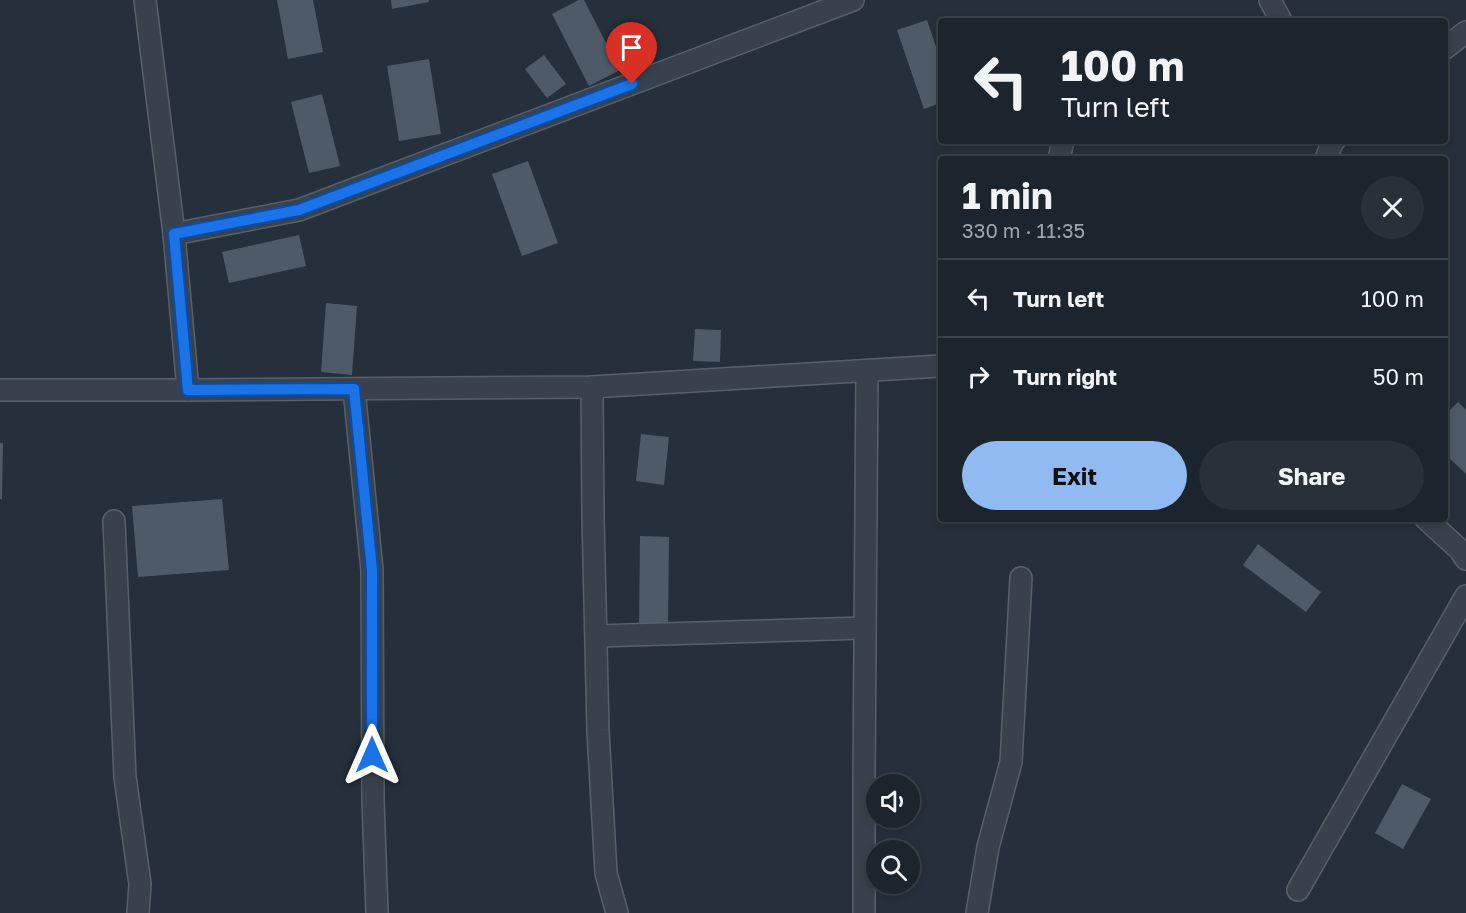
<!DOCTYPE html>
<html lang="en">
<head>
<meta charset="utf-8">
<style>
	:root { --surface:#1c242d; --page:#293039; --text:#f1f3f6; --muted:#a0a4aa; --line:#3a4149; --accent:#90baf1 }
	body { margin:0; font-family:"Golos Text",sans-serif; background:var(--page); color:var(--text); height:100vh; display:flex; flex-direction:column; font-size:22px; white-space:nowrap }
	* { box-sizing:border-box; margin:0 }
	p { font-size:20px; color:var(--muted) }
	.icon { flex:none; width:33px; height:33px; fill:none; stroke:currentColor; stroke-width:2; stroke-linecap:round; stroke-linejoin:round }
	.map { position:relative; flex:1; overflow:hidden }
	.panel { position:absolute; left:938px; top:156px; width:510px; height:366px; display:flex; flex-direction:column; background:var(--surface); border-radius:6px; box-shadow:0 3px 9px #0003,0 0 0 2px var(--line) }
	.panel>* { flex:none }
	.guide { position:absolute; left:938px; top:18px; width:510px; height:126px; border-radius:6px; box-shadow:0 3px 9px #0003,0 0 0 2px var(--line); background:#1c242d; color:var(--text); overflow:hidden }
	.controls { position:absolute; left:866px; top:774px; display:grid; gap:12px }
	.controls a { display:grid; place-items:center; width:54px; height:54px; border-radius:50%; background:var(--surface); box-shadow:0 3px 9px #0003,0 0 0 2px var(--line); font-size:30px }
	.pin { position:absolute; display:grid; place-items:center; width:51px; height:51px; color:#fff; margin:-62px -26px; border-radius:50% 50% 50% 0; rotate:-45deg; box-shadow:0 0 6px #0007 }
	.pin .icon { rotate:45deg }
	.me { position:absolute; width:66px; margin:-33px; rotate:0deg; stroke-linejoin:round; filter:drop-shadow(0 0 4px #0008) }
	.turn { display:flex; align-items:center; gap:21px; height:126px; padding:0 24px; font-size:27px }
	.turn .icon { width:78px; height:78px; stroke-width:2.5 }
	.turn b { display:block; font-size:42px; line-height:51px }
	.round { display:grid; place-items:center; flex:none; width:63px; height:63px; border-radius:32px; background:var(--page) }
	.head { display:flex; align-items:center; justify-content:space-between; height:102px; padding:0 24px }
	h1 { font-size:36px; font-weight:700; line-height:45px }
	.button { display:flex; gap:12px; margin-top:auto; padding:12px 24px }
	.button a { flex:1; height:69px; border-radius:36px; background:var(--accent); color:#111; font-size:24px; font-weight:700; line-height:69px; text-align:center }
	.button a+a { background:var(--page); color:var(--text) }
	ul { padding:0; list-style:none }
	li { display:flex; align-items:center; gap:18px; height:78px; padding:0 24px; border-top:2px solid var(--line) }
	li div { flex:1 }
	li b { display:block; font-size:22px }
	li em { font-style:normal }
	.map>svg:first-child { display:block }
</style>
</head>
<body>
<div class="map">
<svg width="1466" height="913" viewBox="0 0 1466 913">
	<rect width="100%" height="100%" fill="#25303c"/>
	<!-- building -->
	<g fill="#4e5a67">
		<polygon points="277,0 313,0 323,52 288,59"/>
		<polygon points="391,0 429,0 429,2 392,9"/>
		<polygon points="579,0 584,0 620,70 589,86 552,14"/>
		<polygon points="927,20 940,59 940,103 924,109 897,30"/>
		<polygon points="544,55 566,84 547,98 525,69"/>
		<polygon points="429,59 441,134 399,141 387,66"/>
		<polygon points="322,94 340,166 309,173 291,102"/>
		<polygon points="528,161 558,243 522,256 492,174"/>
		<polygon points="299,235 306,266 229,283 222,252"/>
		<polygon points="326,303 357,306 352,375 321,372"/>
		<polygon points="695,329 721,330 720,362 693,361"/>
		<polygon points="1458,402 1466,410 1466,474 1444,453 1444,416"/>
		<polygon points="641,434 669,437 664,485 636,481"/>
		<polygon points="0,443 3,443 2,499 0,499"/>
		<polygon points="222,499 229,570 138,577 132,506"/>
		<polygon points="640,536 669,537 668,626 639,625"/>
		<polygon points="1258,544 1321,592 1306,612 1243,565"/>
		<polygon points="1402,784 1431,799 1403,849 1375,833"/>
	</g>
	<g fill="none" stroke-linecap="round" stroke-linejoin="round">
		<defs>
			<g id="minor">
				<polyline points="145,0 174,234 188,390"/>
				<polyline points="1270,0 1281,21"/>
				<polyline points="1444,49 1466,32"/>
				<polyline points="1059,159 1063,141"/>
				<polyline points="1326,159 1332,143 1334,141"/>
				<polyline points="174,234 299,210 853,0"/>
				<polyline points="592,387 593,517 598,731 606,873 617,913"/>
				<polyline points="354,389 372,570 373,801 377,913"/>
				<polyline points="0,390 188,390 592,387 940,366"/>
				<polyline points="1426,519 1460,550 1466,559"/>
				<polyline points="114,521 125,777 140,884 138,913"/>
				<polyline points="596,636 865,628"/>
				<polyline points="1298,890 1466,596"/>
				<polyline points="864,913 864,779 867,371"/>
				<polyline points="977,913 988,847 1011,762 1021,578"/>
			</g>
		</defs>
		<!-- minor casing -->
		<use href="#minor" stroke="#57606a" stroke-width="24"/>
		<!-- minor -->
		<use href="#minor" stroke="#39424c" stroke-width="21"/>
	</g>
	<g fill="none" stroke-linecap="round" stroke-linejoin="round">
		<defs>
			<polyline id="route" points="372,755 372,570 354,389 188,390 174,234 299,210 632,84"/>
		</defs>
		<!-- route casing -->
		<use href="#route" stroke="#114b97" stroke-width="15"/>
		<!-- route -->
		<use href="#route" stroke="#1a73e8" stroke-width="10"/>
	</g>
</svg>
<div class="controls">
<a><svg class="icon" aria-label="sound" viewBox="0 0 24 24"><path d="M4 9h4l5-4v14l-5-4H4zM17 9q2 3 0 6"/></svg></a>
<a><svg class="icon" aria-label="search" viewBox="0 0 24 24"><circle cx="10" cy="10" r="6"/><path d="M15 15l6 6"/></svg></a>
</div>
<div class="pin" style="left:632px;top:84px;background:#d93025"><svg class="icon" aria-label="arrive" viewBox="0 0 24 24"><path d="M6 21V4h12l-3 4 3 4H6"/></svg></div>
<svg class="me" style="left:372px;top:755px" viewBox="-20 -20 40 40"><path d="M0-17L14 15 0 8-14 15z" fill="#1a73e8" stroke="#fff" stroke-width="4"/></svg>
<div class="guide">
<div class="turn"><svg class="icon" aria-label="left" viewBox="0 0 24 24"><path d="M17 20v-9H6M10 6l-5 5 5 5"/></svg><div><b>100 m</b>Turn left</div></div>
</div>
<section class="panel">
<div class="head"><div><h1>1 min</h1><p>330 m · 11:35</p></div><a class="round"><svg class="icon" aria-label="close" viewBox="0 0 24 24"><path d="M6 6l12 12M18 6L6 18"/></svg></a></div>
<ul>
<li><svg class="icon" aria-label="left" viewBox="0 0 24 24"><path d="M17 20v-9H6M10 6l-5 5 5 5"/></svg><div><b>Turn left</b></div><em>100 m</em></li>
<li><svg class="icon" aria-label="right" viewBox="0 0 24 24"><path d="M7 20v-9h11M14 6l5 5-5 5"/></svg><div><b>Turn right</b></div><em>50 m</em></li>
</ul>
<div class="button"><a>Exit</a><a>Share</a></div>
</section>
</div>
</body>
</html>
